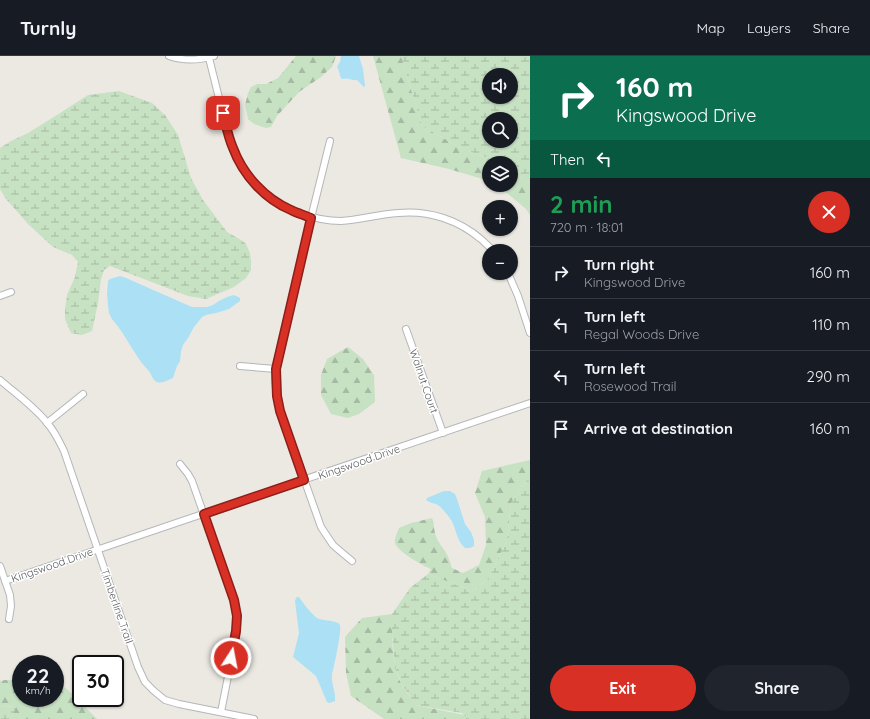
<!DOCTYPE html>
<html lang="en">
<head>
<meta charset="utf-8">
<style>
	:root { --surface:#171b24; --page:#20242c; --text:#f1f3f6; --muted:#9ea1a6; --line:#363941; --accent:#d93025 }
	body { margin:0; font-family:Quicksand,sans-serif; background:var(--page); color:var(--text); height:100vh; display:flex; flex-direction:column; font-size:15px; white-space:nowrap }
	* { box-sizing:border-box; margin:0 }
	p { font-size:13px; color:var(--muted) }
	.icon { flex:none; width:22px; height:22px; fill:none; stroke:currentColor; stroke-width:2; stroke-linecap:round; stroke-linejoin:round }
	.map { position:relative; flex:1; overflow:hidden }
	.details { display:flex; flex-direction:column; background:var(--surface); width:340px }
	.details>* { flex:none }
	.guide { background:#0b6e4f; color:#fff; overflow:hidden }
	.fabs { position:absolute; left:482px; top:12px; display:grid; gap:8px }
	.fabs a { display:grid; place-items:center; width:36px; height:36px; border-radius:50%; background:var(--surface); box-shadow:0 1px 3px #0004; font-size:20px }
	.speed { position:absolute; left:12px; top:599px; display:flex; gap:8px; font-size:20px; font-weight:700; text-align:center }
	.speed>* { display:grid; place-content:center; width:52px; height:52px; border-radius:50%; background:var(--surface); box-shadow:0 1px 3px #0004; line-height:1 }
	.speed small { font-size:10px; font-weight:400 }
	.speed .limit { border:2px solid #111; border-radius:6px; background:#fff; color:#111 }
	.pin { position:absolute; display:grid; place-items:center; width:34px; height:34px; color:#fff; margin:-17px; border-radius:8px; box-shadow:0 2px 6px #0006 }
	.me { position:absolute; width:44px; margin:-22px; rotate:11deg; stroke-linejoin:round; filter:drop-shadow(0 0 3px #0008) }
	.turn { display:flex; align-items:center; gap:14px; height:84px; padding:0 20px; font-size:18px }
	.turn .icon { width:52px; height:52px; stroke-width:2.5 }
	.turn b { display:block; font-size:28px; line-height:34px }
	.then { display:flex; align-items:center; height:38px; padding:0 20px; background:#0003; gap:8px; font-size:15px }
	.round { display:grid; place-items:center; flex:none; width:42px; height:42px; border-radius:21px; background:var(--page) }
	.headline { display:flex; align-items:center; justify-content:space-between; height:68px; padding:0 20px }
	h1 { font-size:24px; font-weight:700; line-height:30px; color:#1e9e55 }
	.primary-button { display:flex; gap:8px; margin-top:auto; padding:8px 20px }
	.primary-button a { flex:1; height:46px; border-radius:24px; background:var(--accent); color:#fff; font-size:16px; font-weight:700; line-height:46px; text-align:center }
	.primary-button a+a { background:var(--page); color:var(--text) }
	ul { padding:0; list-style:none }
	li { display:flex; align-items:center; gap:12px; height:52px; padding:0 20px; border-top:1px solid var(--line) }
	li div { flex:1 }
	li b { display:block; font-size:15px }
	li em { font-style:normal }
	header { display:flex; align-items:center; gap:24px; box-sizing:border-box; height:56px; padding:0 20px; background:var(--surface); border-bottom:1px solid var(--line) }
	header strong { font-size:19px }
	nav { display:flex; gap:22px; margin-inline-start:auto; font-size:14px }
	main { display:flex; flex:1; min-height:0 }
	.map>svg:first-child { display:block }
</style>
</head>
<body>
<header>
<strong>Turnly</strong>
<nav><a>Map</a><a>Layers</a><a>Share</a></nav>
</header>
<main>
<div class="map">
<svg width="530" height="663" viewBox="0 0 530 663">
	<defs>
		<pattern id="forest-firs" width="22" height="20" patternUnits="userSpaceOnUse"><rect width="22" height="20" fill="#c7e1c3"/><path d="M5 1l3.5 6h-7zM16 11l3.5 6h-7z" fill="#a5baa2"/></pattern>
		<pattern id="wetland-marsh" width="20" height="14" patternUnits="userSpaceOnUse"><rect width="20" height="14" fill="#c7e1c3"/><path d="M1 5h8M5 5V1M11 12h8M15 12V8" fill="none" stroke="#a5baa2"/></pattern>
	</defs>
	<rect width="100%" height="100%" fill="#ece9e3"/>
	<!-- forest -->
	<g fill="url(#forest-firs)">
		<polygon points="296,0 336,0 332,11 321,21 299,36 277,60 271,71 266,72 254,68 248,63 245,49 248,37 251,31 257,28 266,28 278,22"/>
		<polygon points="373,0 401,0 422,70 463,93 501,107 489,107 489,125 449,113 401,102"/>
		<polygon points="511,111 530,129 530,159 526,153 497,129 511,129"/>
		<polygon points="348,291 363,303 374,319 375,346 359,358 348,362 331,358 321,339 321,319 327,303"/>
		<path d="M 530,404 L 530,425 L 527,424 L 511,447 L 507,484 L 488,523 L 472,535 L 428,518 L 431,513 C 423,510 397,495 395,487 C 394,482 398,476 399,472 L 411,467 L 432,462 C 435,468 433,473 436,480 C 438,487 443,491 446,497 C 449,501 450,507 452,512 L 463,517 L 479,509 L 486,489 L 485,461 L 475,437 L 482,415 Z"/>
		<path d="M 392,558 C 392,580 391,609 402,629 C 405,636 412,642 416,649 L 464,659 L 468,663 L 384,663 L 351,640 L 346,617 L 345,581 L 362,562 Z"/>
		<polygon points="5,624 21,624 21,642 55,642 55,624 68,634 97,663 10,663 16,651 0,650 0,625"/>
	</g>
	<!-- wetland -->
	<g fill="url(#wetland-marsh)" fill-rule="evenodd">
		<path d="M 401,0 L 530,0 L 530,129 L 511,111 L 511,107 L 501,107 L 463,93 L 422,70 ZM 489,19 L 511,19 L 511,41 L 489,41 ZM 489,63 L 511,63 L 511,85 L 489,85 Z"/>
		<polygon points="119,35 152,47 165,59 178,79 191,122 203,144 227,176 243,185 246,188 250,197 251,205 251,214 246,222 234,231 206,243 188,240 110,210 104,214 101,223 98,247 92,275 82,279 71,277 65,263 65,253 67,239 75,221 78,206 72,199 53,191 28,168 6,143 0,133 0,92 11,85 28,77 57,59 88,39"/>
		<polygon points="527,424 530,425 530,663 468,663 462,657 416,649 402,629 395,612 392,578 392,558 410,532 428,518 472,535 488,523 507,484 511,447"/>
		<polygon points="0,650 16,651 10,663 0,663"/>
	</g>
	<!-- water -->
	<g fill="#abe0f5">
		<path d="M 341,0 L 359,0 L 363,13 L 365,30 L 364,31 L 357,24 C 352,25 348,21 342,23 C 339,20 340,15 337,11 L 340,6 Z"/>
		<path d="M 120,220 L 126,222 L 192,251 L 207,251 L 213,249 L 219,245 L 227,241 L 234,239 L 240,242 L 240,245 L 229,253 L 216,257 L 206,259 L 202,261 L 194,271 L 188,282 L 183,289 L 181,295 L 180,305 L 177,310 L 173,322 C 168,324 161,329 155,325 C 152,322 151,317 148,314 C 134,299 126,279 112,263 L 109,257 L 108,249 L 107,238 L 108,225 L 110,223 Z"/>
		<path d="M 444,435 L 450,435 L 455,438 L 457,443 L 465,468 L 471,476 L 474,484 L 474,490 L 470,492 L 465,492 C 455,483 457,471 449,461 C 446,457 442,452 438,449 C 434,447 430,447 426,444 L 427,442 Z"/>
		<path d="M 297,541 L 299,541 C 304,548 310,557 317,562 C 322,565 338,564 340,569 C 342,573 334,612 332,618 C 331,628 336,636 335,645 L 329,647 L 327,646 L 316,620 L 293,601 L 299,577 L 295,545 L 296,542 Z"/>
	</g>
	<g fill="none" stroke-linecap="round" stroke-linejoin="round">
		<defs>
			<g id="minor">
				<path d="M 169,0 C 183,5 200,4 214,0"/>
				<path d="M 209,2 L 229,82 C 241,118 264,144 299,157 C 313,162 326,165 341,165 C 360,164 379,158 398,157 C 429,154 459,164 482,184 C 486,188 490,191 493,195"/>
				<path d="M 330,85 L 311,162 L 280,294 C 279,300 277,307 276,313 C 274,327 277,341 280,355 L 321,471 L 333,489 L 340,495 L 352,505"/>
				<polyline points="508,217 518,240 530,277"/>
				<polyline points="0,240 11,236"/>
				<polyline points="406,273 443,377"/>
				<polyline points="240,310 276,313"/>
				<path d="M 0,324 C 15,337 36,352 48,368 C 55,376 59,385 64,395 L 138,611 L 145,626 L 154,635 L 165,644 L 179,648 L 254,663"/>
				<polyline points="47,367 83,338"/>
				<polyline points="180,408 188,418 192,425 234,544 237,560 237,575 221,656"/>
				<polyline points="0,510 10,539 11,550 9,563"/>
				<polyline points="5,525 530,347"/>
			</g>
		</defs>
		<!-- minor casing -->
		<use href="#minor" stroke="#b4b6b9" stroke-width="8"/>
		<!-- minor -->
		<use href="#minor" stroke="#fff" stroke-width="6"/>
	</g>
	<g fill="none" stroke-linecap="round" stroke-linejoin="round">
		<defs>
			<path id="route" d="M 223,57 C 226,69 228,81 233,92 C 243,119 265,143 291,154 C 297,157 304,159 311,162 L 276,313 L 277,340 L 280,355 L 304,424 L 204,458 L 234,544 L 237,560 L 236,575 L 231,602"/>
		</defs>
		<!-- route casing -->
		<use href="#route" stroke="#8d1f18" stroke-width="10"/>
		<!-- route -->
		<use href="#route" stroke="#d93025" stroke-width="7"/>
	</g>
	<g text-anchor="middle" dominant-baseline="central" stroke-width="3" stroke-linejoin="round" paint-order="stroke">
		<!-- street labels -->
		<g font-size="11" fill="#5b5f62" stroke="#fff">
			<text transform="translate(424 325) rotate(71)">Walnut Court</text>
			<text transform="translate(359 406) rotate(-19)">Kingswood Drive</text>
			<text transform="translate(52 509) rotate(-19)">Kingswood Drive</text>
			<text transform="translate(117 550) rotate(71)">Timberline Trail</text>
		</g>
	</g>
</svg>
<div class="fabs">
<a><svg class="icon" aria-label="sound" viewBox="0 0 24 24"><path d="M4 9h4l5-4v14l-5-4H4zM17 9q2 3 0 6"/></svg></a>
<a><svg class="icon" aria-label="search" viewBox="0 0 24 24"><circle cx="10" cy="10" r="6"/><path d="M15 15l6 6"/></svg></a>
<a><svg class="icon" aria-label="layers" viewBox="0 0 24 24"><path d="M12 4l9 5-9 5-9-5zM3 14l9 5 9-5"/></svg></a>
<a>+</a>
<a>−</a>
</div>
<div class="speed"><div>22<small>km/h</small></div><div class="limit">30</div></div>
<div class="pin" style="left:223px;top:57px;background:#d93025"><svg class="icon" aria-label="arrive" viewBox="0 0 24 24"><path d="M6 21V4h12l-3 4 3 4H6"/></svg></div>
<svg class="me" style="left:231px;top:602px" viewBox="-20 -20 40 40"><circle r="17" fill="#d93025" stroke="#fff" stroke-width="3"/><path d="M0-11L8 9 0 5-8 9z" fill="#fff"/></svg>
</div>
<section class="details">
<div class="guide">
<div class="turn"><svg class="icon" aria-label="right" viewBox="0 0 24 24"><path d="M7 20v-9h11M14 6l5 5-5 5"/></svg><div><b>160 m</b>Kingswood Drive</div></div>
<div class="then">Then<svg class="icon" aria-label="left" viewBox="0 0 24 24"><path d="M17 20v-9H6M10 6l-5 5 5 5"/></svg></div>
</div>
<div class="headline"><div><h1>2 min</h1><p>720 m · 18:01</p></div><a class="round" style="background:#d93025;color:#fff"><svg class="icon" aria-label="close" viewBox="0 0 24 24"><path d="M6 6l12 12M18 6L6 18"/></svg></a></div>
<ul>
<li><svg class="icon" aria-label="right" viewBox="0 0 24 24"><path d="M7 20v-9h11M14 6l5 5-5 5"/></svg><div><b>Turn right</b><p>Kingswood Drive</p></div><em>160 m</em></li>
<li><svg class="icon" aria-label="left" viewBox="0 0 24 24"><path d="M17 20v-9H6M10 6l-5 5 5 5"/></svg><div><b>Turn left</b><p>Regal Woods Drive</p></div><em>110 m</em></li>
<li><svg class="icon" aria-label="left" viewBox="0 0 24 24"><path d="M17 20v-9H6M10 6l-5 5 5 5"/></svg><div><b>Turn left</b><p>Rosewood Trail</p></div><em>290 m</em></li>
<li><svg class="icon" aria-label="arrive" viewBox="0 0 24 24"><path d="M6 21V4h12l-3 4 3 4H6"/></svg><div><b>Arrive at destination</b></div><em>160 m</em></li>
</ul>
<div class="primary-button"><a>Exit</a><a>Share</a></div>
</section>
</main>
</body>
</html>
